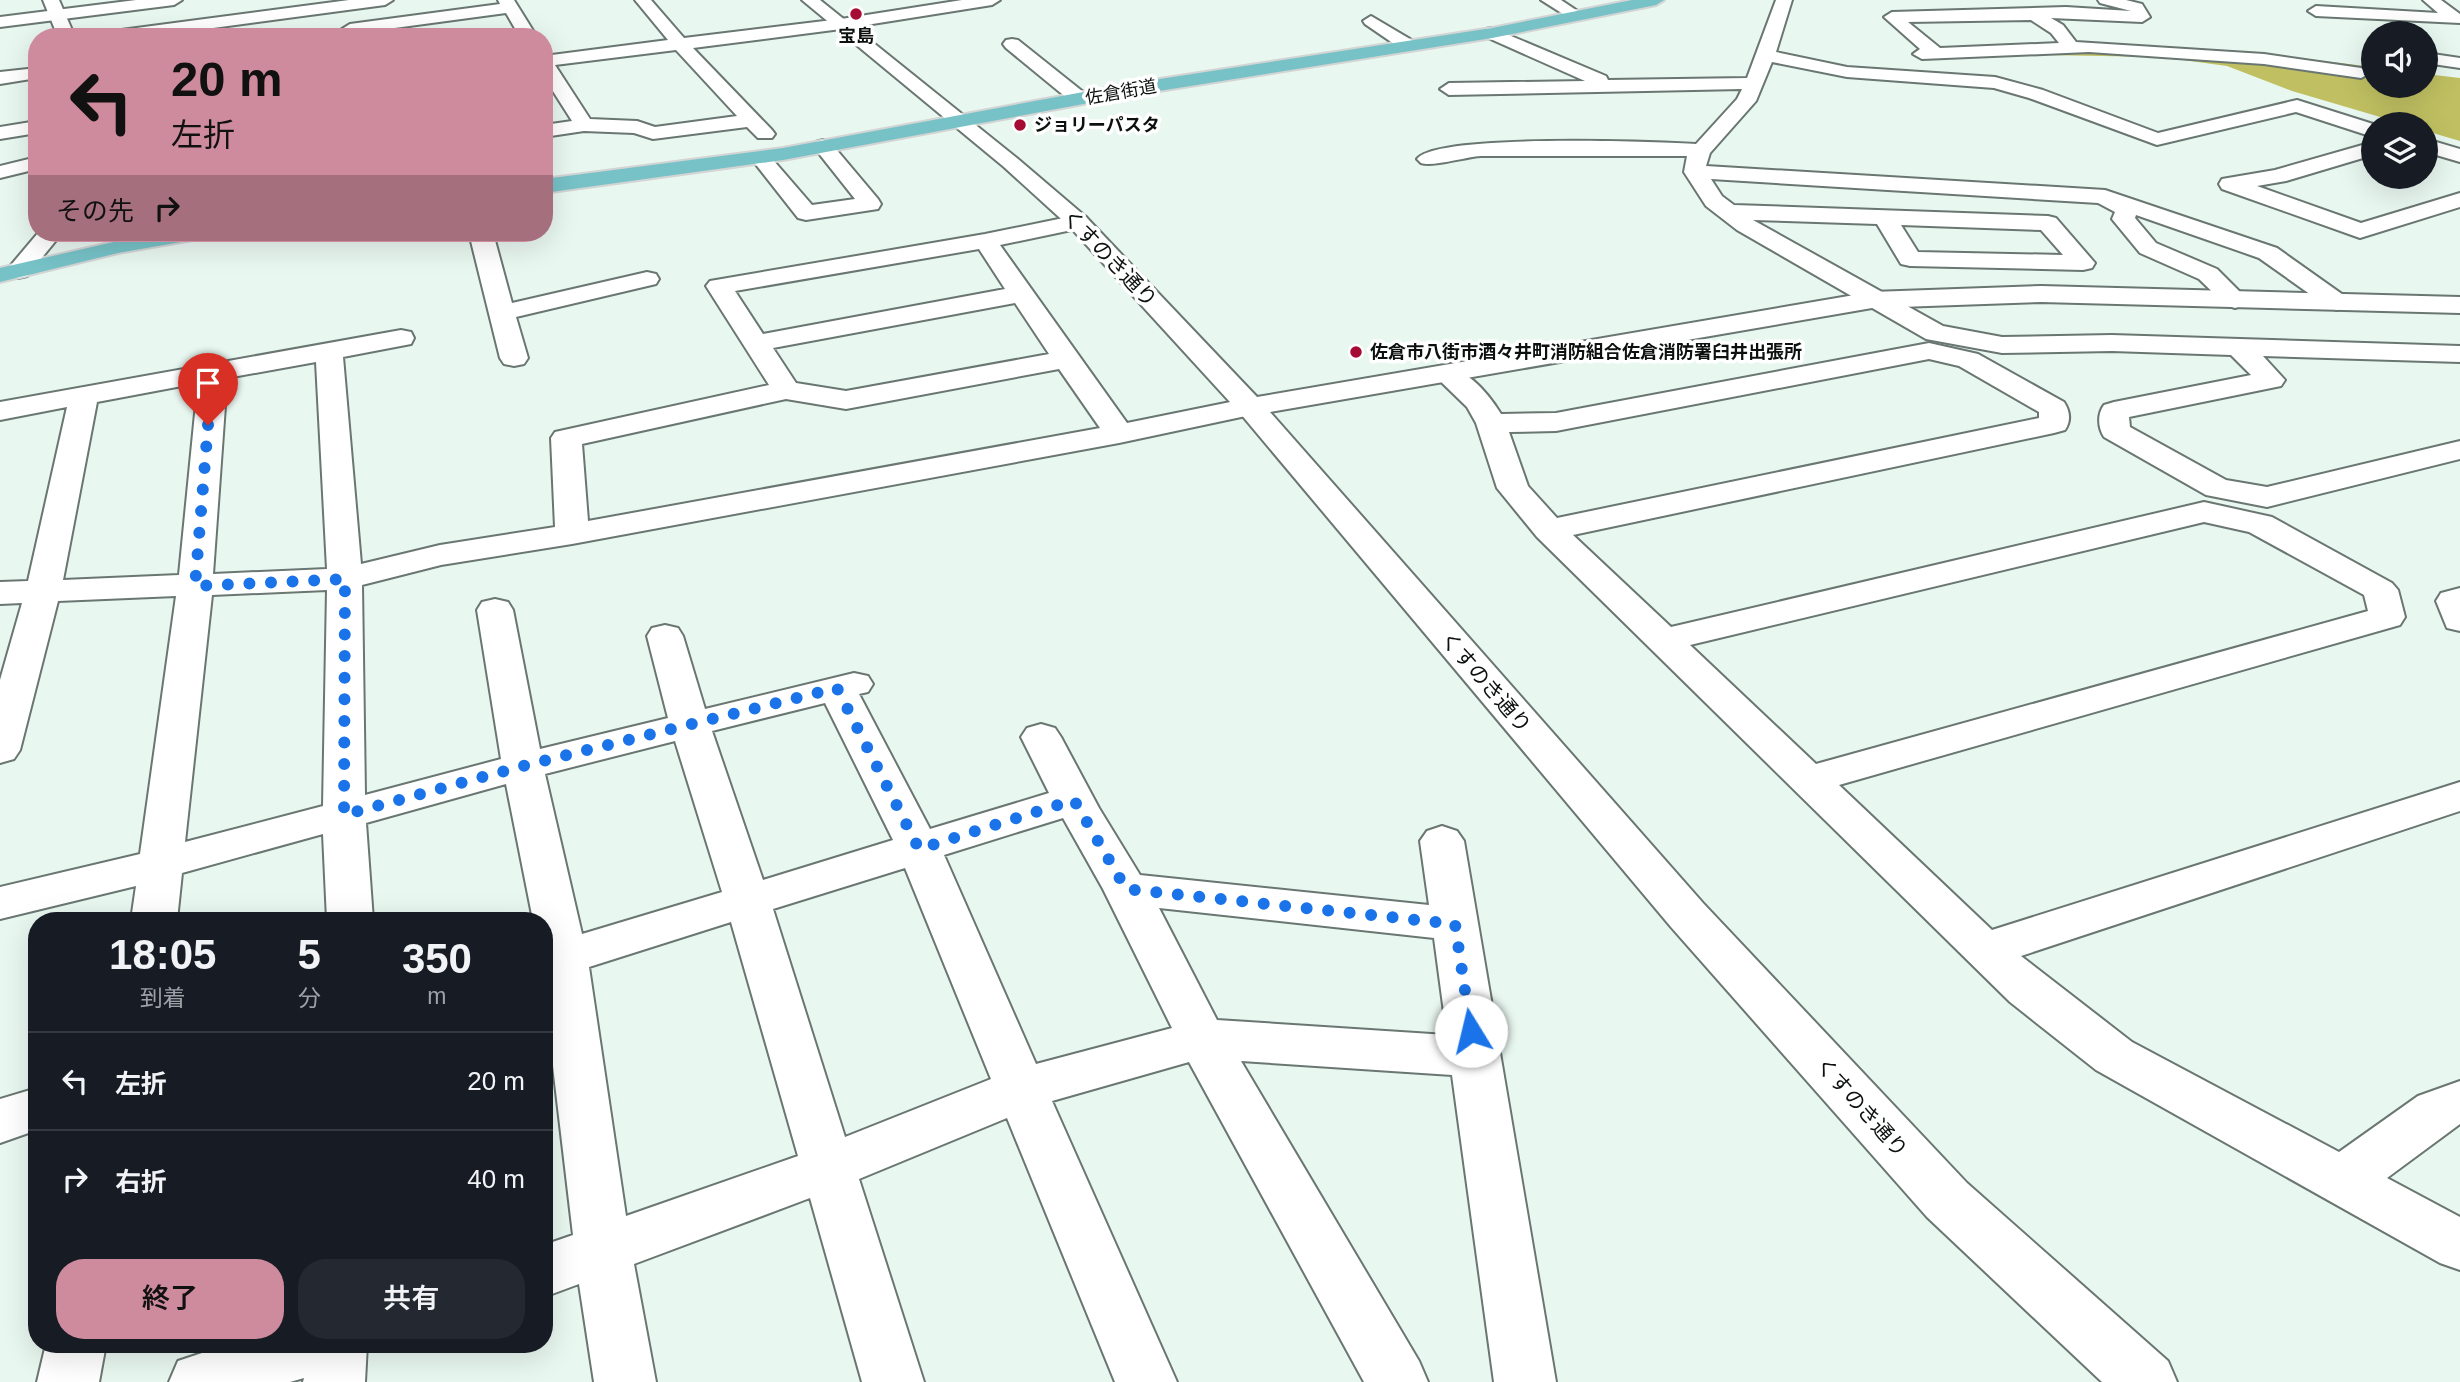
<!DOCTYPE html>
<html lang="ja">
<head>
<meta charset="utf-8">
<style>
	:root { --surface:#171b24; --page:#242831; --text:#f1f3f6; --muted:#9ea1a6; --line:#363941; --accent:#cf8b9e }
	body { margin:0; font-family:Arial,"Noto Sans JP",sans-serif; background:var(--page); color:var(--text); height:100vh; display:flex; flex-direction:column; font-size:26px; white-space:nowrap }
	* { box-sizing:border-box; margin:0 }
	p { font-size:23px; color:var(--muted) }
	.icon { flex:none; width:38px; height:38px; fill:none; stroke:currentColor; stroke-width:2; stroke-linecap:round; stroke-linejoin:round }
	.map { position:relative; flex:1; overflow:hidden }
	.side { position:absolute; left:28px; top:912px; width:525px; height:441px; display:flex; flex-direction:column; background:var(--surface); border-radius:28px; box-shadow:0 7px 28px #0002 }
	.side>* { flex:none }
	.banner { position:absolute; left:28px; top:28px; width:525px; height:214px; border-radius:28px; box-shadow:0 7px 28px #0002; background:#cf8b9e; color:#111; overflow:hidden }
	.fabs { position:absolute; left:2361px; top:21px; display:grid; gap:14px }
	.fabs a { display:grid; place-items:center; width:77px; height:77px; border-radius:50%; background:var(--surface); box-shadow:0 7px 28px #0002; font-size:35px }
	.pin { position:absolute; display:grid; place-items:center; width:60px; height:60px; color:#fff; margin:-72px -30px; border-radius:50% 50% 50% 0; rotate:-45deg; box-shadow:0 0 7px #0007 }
	.pin .icon { rotate:45deg }
	.me { position:absolute; width:77px; margin:-38px; rotate:351deg; stroke-linejoin:round; filter:drop-shadow(0 0 5px #0008) }
	.turn { display:flex; align-items:center; gap:24px; height:147px; padding:0 28px; font-size:32px }
	.turn .icon { width:91px; height:91px; stroke-width:2.5 }
	.turn b { display:block; font-size:49px; line-height:60px }
	.then { display:flex; align-items:center; height:66px; padding:0 28px; background:#0003; gap:14px; font-size:26px }
	.eta { display:flex; justify-content:space-evenly; align-items:center; height:119px; text-align:center }
	.eta b { font-size:42px; font-weight:600; line-height:49px }
	.action { display:flex; gap:14px; margin-top:auto; padding:14px 28px }
	.action a { flex:1; height:80px; border-radius:28px; background:var(--accent); color:#111; font-size:28px; font-weight:600; line-height:80px; text-align:center }
	.action a+a { background:var(--page); color:var(--text) }
	ul { padding:0; list-style:none }
	li { display:flex; align-items:center; gap:21px; height:98px; padding:0 28px; border-top:2px solid var(--line) }
	li div { flex:1 }
	li b { display:block; font-size:26px }
	li em { font-style:normal }
	.map>svg:first-child { display:block }
</style>
</head>
<body>
<div class="map">
<svg width="2460" height="1382" viewBox="0 0 2460 1382">
	<rect width="100%" height="100%" fill="#e9f7f1"/>
	<!-- forest -->
	<polygon fill="#c0c062" points="2106,44 2276,55 2373,67 2373,86 2426,86 2426,74 2460,78 2460,141 2426,131 2426,124 2404,124 2292,91 2227,66 2160,57 2041,55 2039,45"/>
	<g fill="none" stroke-linecap="round" stroke-linejoin="round">
		<defs>
			<g id="minor">
				<polygon points="43,0 59,0 75,37 58,37"/>
				<polygon points="349,0 393,0 385,5 146,37 98,37 106,32"/>
				<polygon points="498,0 514,0 537,37 520,37 506,13 350,34 342,29 350,24 500,4"/>
				<path d="M 635,0 L 651,0 L 684,38 L 841,19 L 962,0 L 1000,0 L 992,5 L 841,29 L 693,48 L 772,130 L 775,134 L 772,138 L 758,138 L 747,127 L 653,139 L 634,133 L 584,131 L 544,137 L 544,125 L 572,121 L 544,77 L 544,56 L 668,40 ZM 676,50 L 737,116 L 655,127 L 637,121 L 590,119 L 555,65 Z"/>
				<polygon points="1541,0 1561,0 1585,16 1583,19 1571,19"/>
				<path d="M 1776,0 L 1792,0 L 1776,52 L 1847,67 L 1995,77 L 2043,90 L 2158,133 L 2297,100 L 2373,124 L 2373,137 L 2296,112 L 2157,145 L 2029,98 L 1994,88 L 1847,77 L 1772,62 L 1756,101 L 1710,153 L 1706,166 L 2105,190 L 2277,248 L 2346,297 L 2350,302 L 2346,307 L 2337,310 L 2328,307 L 2259,258 L 2136,215 L 2135,218 L 2156,243 L 2217,269 L 2248,300 L 2244,305 L 2235,308 L 2226,305 L 2199,279 L 2140,253 L 2112,219 L 2115,212 L 2098,203 L 1711,179 L 1722,196 L 1734,205 L 2048,216 L 2056,218 L 2095,263 L 2092,268 L 2083,270 L 1910,266 L 1901,264 L 1877,224 L 1753,220 L 1943,326 L 2002,337 L 2112,335 L 2460,346 L 2460,362 L 2263,356 L 2285,380 L 2281,386 L 2129,417 L 2130,427 L 2226,480 L 2267,487 L 2460,441 L 2460,459 L 2267,507 L 2206,495 L 2104,437 C 2098,428 2097,414 2104,405 L 2114,402 L 2251,375 L 2231,355 L 2112,351 L 2002,353 L 1926,339 L 1737,230 L 1706,206 L 1684,172 L 1687,156 L 1481,156 C 1465,157 1433,167 1421,163 L 1417,159 C 1435,133 1656,142 1696,144 L 1737,99 L 1742,89 L 1449,95 L 1440,89 L 1449,83 L 1585,81 L 1486,37 L 1484,33 L 1486,29 L 1492,28 L 1606,76 L 1608,80 L 1747,78 ZM 1901,225 L 2041,230 L 2063,255 L 1918,252 Z"/>
				<path d="M 2098,0 L 2126,0 L 2142,4 L 2150,17 L 2142,22 L 2051,18 L 2063,25 L 2076,42 L 2264,54 L 2361,68 L 2370,73 L 2361,78 L 2264,64 L 2089,52 L 1922,59 L 1913,54 L 1920,49 L 1884,17 L 1892,12 L 2066,7 L 2131,11 L 2100,3 ZM 2031,20 L 2051,33 L 2059,43 L 1940,48 L 1908,22 Z"/>
				<polygon points="2423,0 2441,0 2460,14 2460,23 2316,16 2308,11 2316,6 2438,13"/>
				<polygon points="1371,16 1415,42 1418,46 1415,50 1403,50 1365,24 1363,21"/>
				<polygon points="1012,39 1018,40 1087,95 1090,99 1087,103 1073,103 1006,48 1003,44 1006,40"/>
				<polygon points="2426,53 2460,58 2460,68 2426,63"/>
				<polygon points="37,68 37,78 0,84 0,72"/>
				<polygon points="37,121 37,133 0,139 0,127"/>
				<polygon points="2426,139 2460,149 2460,162 2426,152"/>
				<polygon points="823,140 830,142 878,199 881,204 878,209 806,220 798,218 750,157 753,153 767,153 812,205 855,199 813,146 816,142"/>
				<polygon points="2373,142 2373,155 2286,181 2257,186 2361,223 2460,193 2460,207 2360,238 2222,189 2219,184 2222,179 2275,170"/>
				<polygon points="37,157 37,169 0,178 0,166"/>
				<path d="M 1078,215 L 1086,217 L 1090,222 L 1086,227 L 1000,245 L 1127,423 L 1250,398 L 1260,401 L 1265,407 L 1260,413 L 1119,443 L 572,544 L 441,565 L 362,585 L 365,795 L 501,759 L 477,610 L 482,602 L 495,599 L 508,602 L 513,610 L 540,749 L 668,718 L 647,636 L 652,628 L 665,625 L 678,628 L 683,636 L 705,709 L 854,673 L 868,676 L 873,684 L 868,692 L 859,694 L 930,829 L 1049,793 L 1021,737 L 1027,728 L 1041,724 L 1055,728 L 1061,737 L 1099,808 L 1140,875 L 1429,905 L 1420,841 L 1427,831 L 1442,826 L 1457,831 L 1464,841 L 1556,1382 L 1494,1382 L 1452,1075 L 1241,1061 L 1419,1361 L 1428,1382 L 1364,1382 L 1189,1062 L 1052,1101 L 1177,1382 L 1115,1382 L 1007,1118 L 859,1179 L 924,1382 L 862,1382 L 810,1198 L 634,1264 L 656,1382 L 594,1382 L 579,1284 L 544,1297 L 544,1245 L 573,1235 L 544,990 L 544,920 L 533,920 L 506,784 L 366,823 L 373,920 L 327,920 L 323,834 L 182,873 L 177,920 L 131,920 L 136,886 L 0,919 L 0,887 L 140,854 L 176,596 L 58,601 L 20,750 L 14,759 L 0,763 L 0,680 L 22,603 L 0,604 L 0,582 L 28,581 L 67,407 L 0,420 L 0,402 L 401,330 L 411,332 L 414,338 L 411,344 L 343,357 L 361,564 L 440,545 L 555,527 L 551,438 L 555,432 L 769,385 L 706,286 L 710,281 L 985,234 ZM 979,249 L 1005,289 L 763,334 L 735,291 ZM 1015,303 L 1049,354 L 846,391 L 796,383 L 773,348 ZM 316,362 L 327,569 L 213,574 L 227,378 ZM 1059,369 L 1100,428 L 588,521 L 582,444 L 786,399 L 846,409 ZM 198,383 L 179,575 L 63,580 L 97,402 ZM 327,590 L 323,806 L 185,842 L 212,595 ZM 825,703 L 893,840 L 763,880 L 712,731 ZM 675,741 L 722,892 L 582,934 L 545,774 ZM 1063,818 L 1103,889 L 1172,1028 L 1036,1064 L 944,855 ZM 905,868 L 991,1079 L 845,1137 L 773,909 ZM 1159,908 L 1434,938 L 1447,1035 L 1217,1020 ZM 731,922 L 798,1156 L 626,1216 L 589,967 Z"/>
				<polygon points="38,233 62,233 27,276 18,278 9,276 6,271"/>
				<polygon points="469,233 493,233 512,303 647,272 656,274 659,279 656,284 516,317 528,358 524,364 514,366 504,364 500,358"/>
				<path d="M 1929,343 L 1978,354 L 2064,402 C 2070,411 2071,421 2065,430 L 2054,433 L 1573,535 L 1671,627 L 2204,502 L 2272,517 L 2392,583 L 2398,590 L 2405,617 L 2400,625 L 1839,785 L 1992,930 L 2460,782 L 2460,811 L 2021,956 L 2132,1042 L 2339,1152 L 2418,1096 L 2460,1081 L 2460,1124 L 2387,1178 L 2460,1217 L 2460,1270 L 2440,1263 L 2096,1070 L 2010,1002 L 1537,537 L 1497,488 L 1476,423 L 1467,407 L 1434,375 L 1438,369 C 1464,363 1488,393 1501,414 L 1556,413 ZM 1929,359 L 1959,366 L 2039,412 L 2039,418 L 1557,518 L 1528,486 L 1509,432 L 1556,431 ZM 2204,522 L 2249,532 L 2364,595 L 2368,611 L 1816,764 L 1690,645 Z"/>
				<polygon points="2460,588 2460,631 2447,628 2436,601 2441,593"/>
				<polygon points="37,1088 37,1130 0,1143 0,1099"/>
				<polygon points="46,1344 106,1344 99,1382 37,1382"/>
				<polygon points="229,1344 367,1344 365,1382 303,1382 304,1378 290,1382 169,1382 178,1361"/>
			</g>
			<g id="tertiary">
				<polygon points="136,0 182,0 174,5 0,27 0,17"/>
				<polygon points="802,0 820,0 1018,159 1086,217 1257,397 1872,292 2041,286 2460,297 2460,313 2041,302 1872,308 1270,412 1703,903 1967,1183 2168,1361 2177,1382 2102,1382 1927,1217 1671,927 1240,413 1070,227 1004,167"/>
			</g>
			<g id="primary">
				<polygon points="1632,0 1664,0 1656,5 1492,38 1121,97 783,160 544,193 544,179 783,148 1121,85 1492,28"/>
				<polygon points="153,233 204,233 200,238 192,240 118,253 0,282 0,268"/>
			</g>
		</defs>
		<!-- minor casing -->
		<use href="#minor" stroke="#697671" stroke-width="4"/>
		<!-- tertiary casing -->
		<use href="#tertiary" stroke="#697671" stroke-width="4"/>
		<!-- primary casing -->
		<use href="#primary" stroke="#d3d4d4" stroke-width="4"/>
		<!-- minor -->
		<use href="#minor" fill="#fff" fill-rule="evenodd"/>
		<!-- tertiary -->
		<use href="#tertiary" fill="#fff" fill-rule="evenodd"/>
		<!-- primary -->
		<use href="#primary" fill="#76c2c7" fill-rule="evenodd"/>
	</g>
	<g fill="none" stroke-linecap="round" stroke-linejoin="round">
		<!-- route -->
		<polyline stroke="#1a73e8" stroke-width="12" stroke-dasharray="0 21.6" points="208,425 195,586 345,579 344,815 523,766 837,688 919,849 1074,800 1126,889 1455,924 1471,1031"/>
	</g>
	<!-- markers -->
	<g fill="#a60c33" stroke="#fff" stroke-width="2.5">
		<circle cx="856" cy="14" r="7"/>
		<circle cx="1020" cy="125" r="7"/>
		<circle cx="1356" cy="352" r="7"/>
	</g>
	<g text-anchor="middle" dominant-baseline="central" stroke-width="7" stroke-linejoin="round" paint-order="stroke">
		<!-- far-poi labels -->
		<g font-size="18" font-weight="bold" fill="#0c110f" stroke="#fff" text-anchor="start">
			<text x="856" y="36" text-anchor="middle">宝島</text>
			<text x="1034" y="125">ジョリーパスタ</text>
			<text x="1370" y="352">佐倉市八街市酒々井町消防組合佐倉消防署臼井出張所</text>
		</g>
		<!-- far-street labels -->
		<g font-size="18" fill="#0c110f" stroke="#fff">
			<text transform="translate(1121 92) rotate(-10)">佐倉街道</text>
		</g>
		<!-- street labels -->
		<g font-size="21" fill="#0c110f" stroke="#fff">
			<text transform="translate(1110 258) rotate(46)">くすのき通り</text>
			<text transform="translate(1486 682) rotate(49)">くすのき通り</text>
			<text transform="translate(1862 1107) rotate(48)">くすのき通り</text>
		</g>
	</g>
</svg>
<div class="fabs">
<a><svg class="icon" aria-label="sound" viewBox="0 0 24 24"><path d="M4 9h4l5-4v14l-5-4H4zM17 9q2 3 0 6"/></svg></a>
<a><svg class="icon" aria-label="layers" viewBox="0 0 24 24"><path d="M12 4l9 5-9 5-9-5zM3 14l9 5 9-5"/></svg></a>
</div>
<div class="pin" style="left:208px;top:425px;background:#d93025"><svg class="icon" aria-label="arrive" viewBox="0 0 24 24"><path d="M6 21V4h12l-3 4 3 4H6"/></svg></div>
<svg class="me" style="left:1471px;top:1031px" viewBox="-20 -20 40 40"><circle r="19" fill="#fff"/><path d="M0-13L10 11 0 6-10 11z" fill="#1a73e8"/></svg>
<div class="banner">
<div class="turn"><svg class="icon" aria-label="left" viewBox="0 0 24 24"><path d="M17 20v-9H6M10 6l-5 5 5 5"/></svg><div><b>20 m</b>左折</div></div>
<div class="then">その先<svg class="icon" aria-label="right" viewBox="0 0 24 24"><path d="M7 20v-9h11M14 6l5 5-5 5"/></svg></div>
</div>
<section class="side">
<div class="eta">
<div><b>18:05</b><p>到着</p></div>
<div><b>5</b><p>分</p></div>
<div><b>350</b><p>m</p></div>
</div>
<ul>
<li><svg class="icon" aria-label="left" viewBox="0 0 24 24"><path d="M17 20v-9H6M10 6l-5 5 5 5"/></svg><div><b>左折</b></div><em>20 m</em></li>
<li><svg class="icon" aria-label="right" viewBox="0 0 24 24"><path d="M7 20v-9h11M14 6l5 5-5 5"/></svg><div><b>右折</b></div><em>40 m</em></li>
</ul>
<div class="action"><a>終了</a><a>共有</a></div>
</section>
</div>
</body>
</html>
